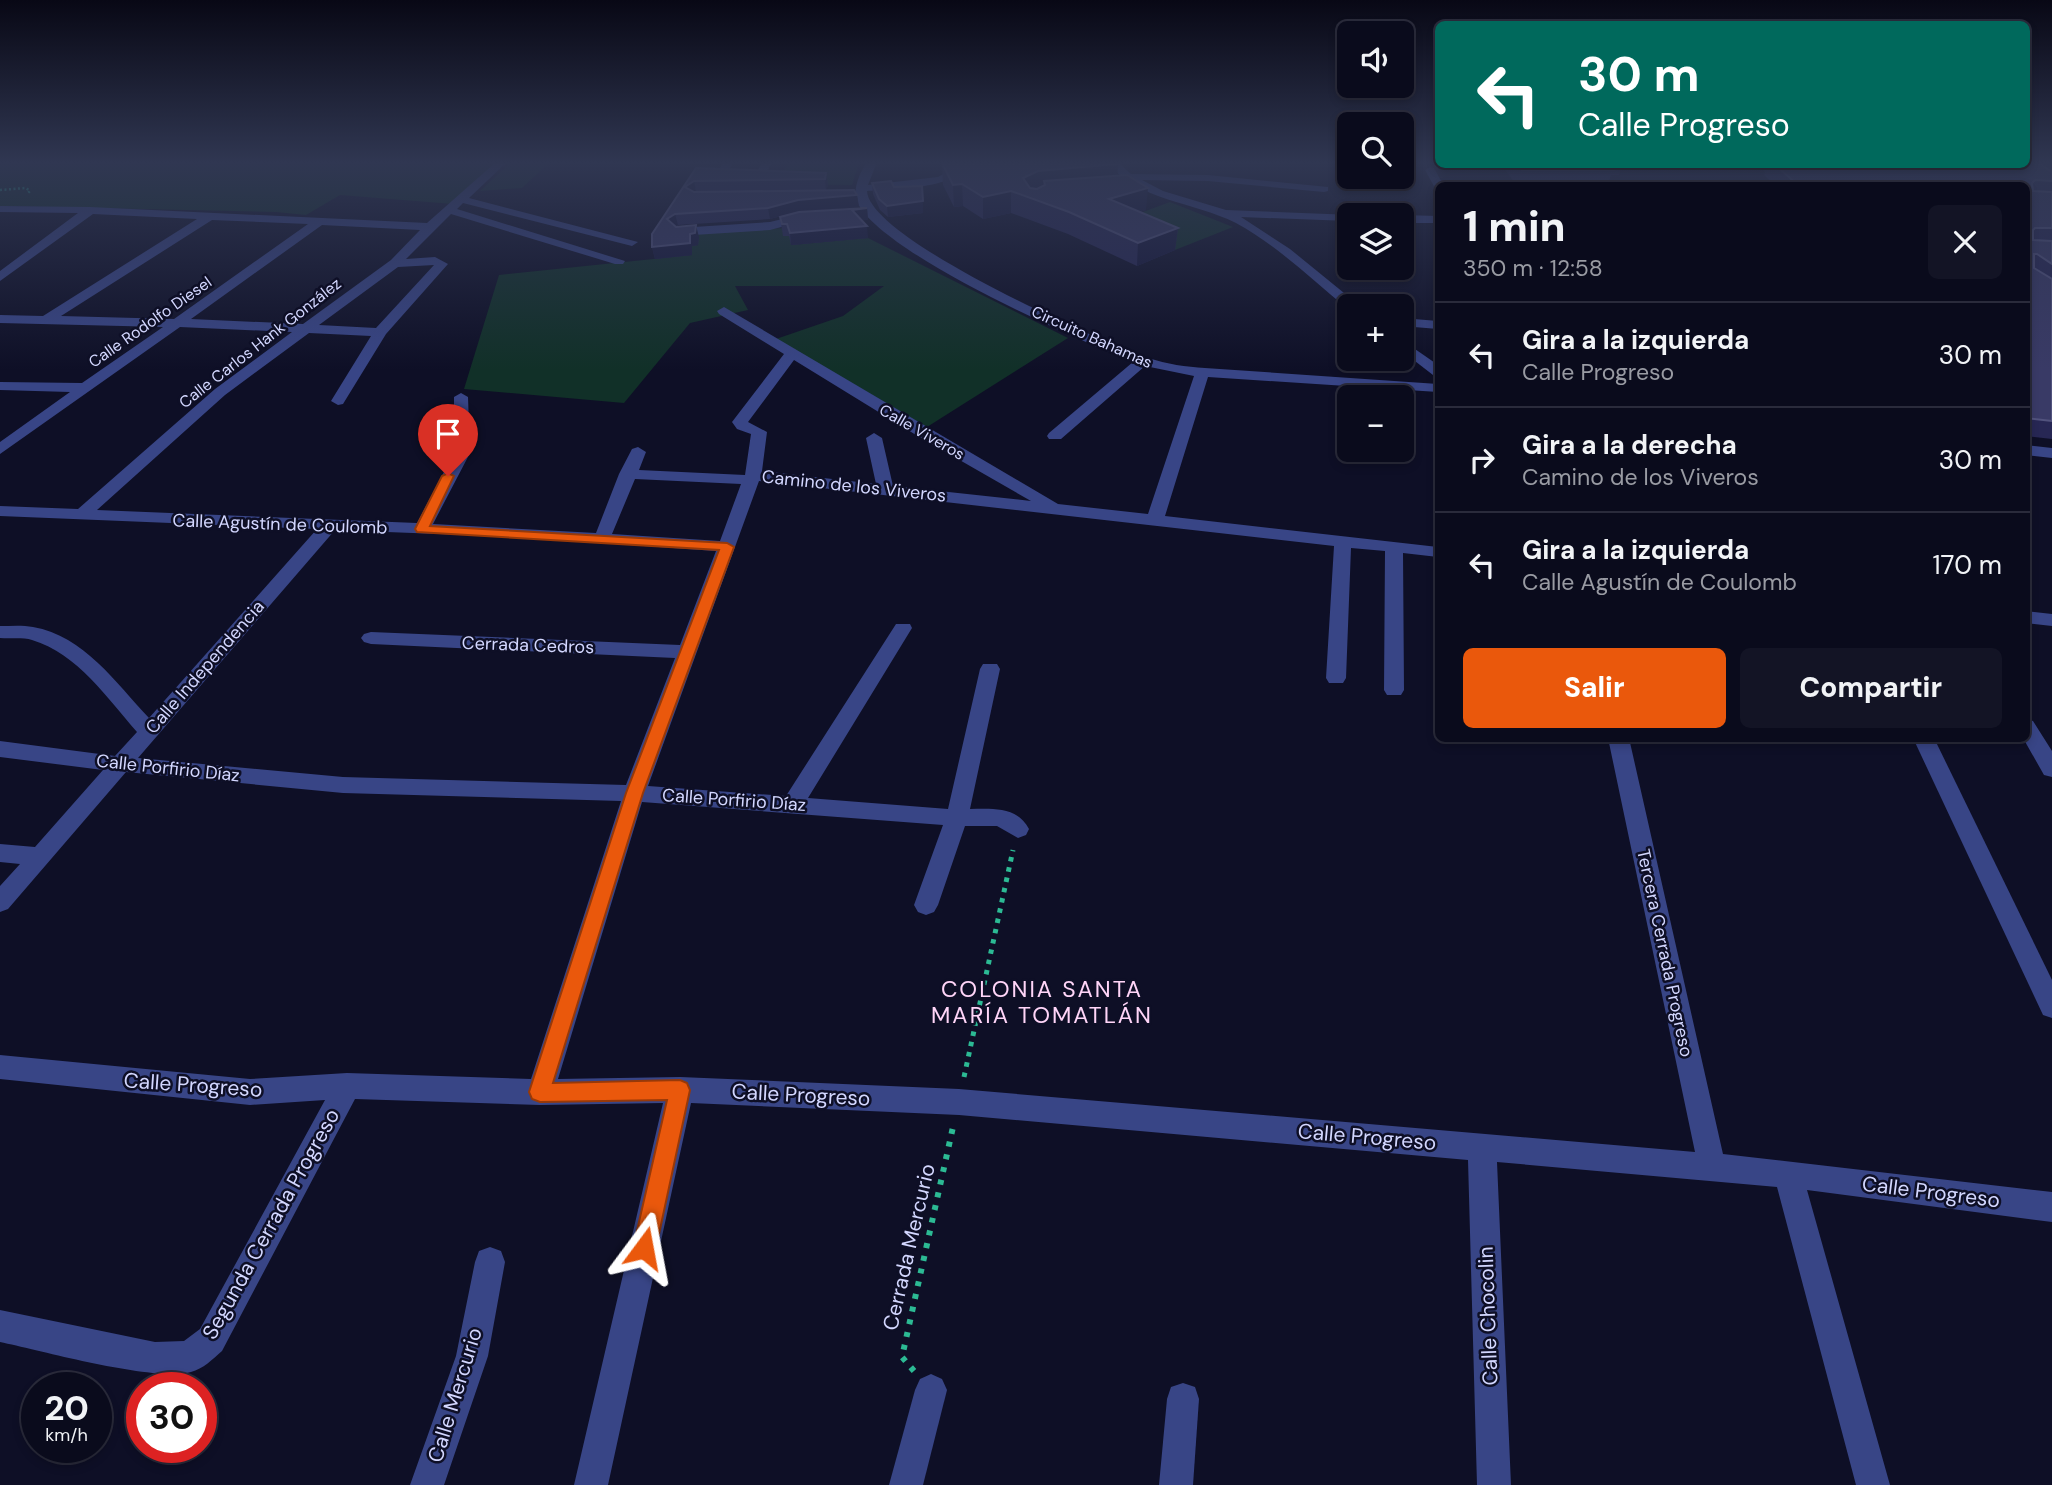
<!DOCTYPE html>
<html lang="es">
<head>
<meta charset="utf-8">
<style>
	:root { --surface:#0a0b1c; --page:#131425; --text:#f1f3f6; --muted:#999ba3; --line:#2a2b3b; --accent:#ea580c }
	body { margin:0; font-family:"DM Sans",sans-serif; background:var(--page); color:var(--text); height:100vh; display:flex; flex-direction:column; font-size:26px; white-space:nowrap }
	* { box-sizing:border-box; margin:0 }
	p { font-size:23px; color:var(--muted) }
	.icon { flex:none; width:38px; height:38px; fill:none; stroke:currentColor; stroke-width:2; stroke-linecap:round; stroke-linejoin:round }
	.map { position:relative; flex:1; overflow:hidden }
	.panel { position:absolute; left:1435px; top:182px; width:595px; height:560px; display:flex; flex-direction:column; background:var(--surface); border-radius:10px; box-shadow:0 4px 10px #0003,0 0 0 2px var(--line) }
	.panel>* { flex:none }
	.guide { position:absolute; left:1435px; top:21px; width:595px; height:147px; border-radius:10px; box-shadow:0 4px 10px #0003,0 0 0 2px var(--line); background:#00695c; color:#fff; overflow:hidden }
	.controls { position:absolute; left:1337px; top:21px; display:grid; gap:14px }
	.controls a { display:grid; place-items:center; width:77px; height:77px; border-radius:10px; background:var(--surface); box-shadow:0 4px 10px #0003,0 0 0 2px var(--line); font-size:35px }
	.speed { position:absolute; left:21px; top:1372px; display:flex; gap:14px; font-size:35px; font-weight:700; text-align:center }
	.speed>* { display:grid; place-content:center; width:91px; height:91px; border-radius:50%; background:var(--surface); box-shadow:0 4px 10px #0003,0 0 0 2px var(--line); line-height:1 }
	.speed small { font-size:18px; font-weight:400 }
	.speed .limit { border:10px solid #d22; background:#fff; color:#111 }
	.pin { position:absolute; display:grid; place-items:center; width:60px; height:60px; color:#fff; margin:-72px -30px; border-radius:50% 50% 50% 0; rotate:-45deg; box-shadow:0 0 7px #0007 }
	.pin .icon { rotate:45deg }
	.me { position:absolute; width:77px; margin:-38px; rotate:13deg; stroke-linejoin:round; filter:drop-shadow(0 0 5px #0008) }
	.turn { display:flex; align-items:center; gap:24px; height:147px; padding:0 28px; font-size:32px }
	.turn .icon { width:91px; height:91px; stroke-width:2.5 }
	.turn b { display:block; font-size:49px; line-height:60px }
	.round { display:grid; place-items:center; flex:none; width:74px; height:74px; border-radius:10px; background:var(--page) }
	.head { display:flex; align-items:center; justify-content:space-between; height:119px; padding:0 28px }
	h1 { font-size:42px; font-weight:800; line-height:52px }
	.cta { display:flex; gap:14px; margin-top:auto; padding:14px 28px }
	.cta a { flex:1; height:80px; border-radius:10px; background:var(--accent); color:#fff; font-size:28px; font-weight:800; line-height:80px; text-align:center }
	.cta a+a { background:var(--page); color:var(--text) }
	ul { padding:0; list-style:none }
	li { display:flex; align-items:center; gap:21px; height:105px; padding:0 28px; border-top:2px solid var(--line) }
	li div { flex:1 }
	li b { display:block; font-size:26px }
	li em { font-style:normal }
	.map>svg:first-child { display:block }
</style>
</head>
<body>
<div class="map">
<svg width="2052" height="1485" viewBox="0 0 2052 1485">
	<rect width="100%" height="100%" fill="#0e0f26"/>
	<!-- green -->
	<g fill="#113028">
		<polygon points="0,162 501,162 453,204 340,195 306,215 276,212 0,206"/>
		<polygon points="511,162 550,162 522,188 480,191"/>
		<polygon points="789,162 859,162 852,185 777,184"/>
		<polygon points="1170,202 1233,227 1175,250 1113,223"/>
		<polygon points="787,228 792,245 868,238 1068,338 927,427 776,339 843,316 884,286 735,286 748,310 690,323 624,403 464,389 499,275 692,255 692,246 698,245 698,240 694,232"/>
	</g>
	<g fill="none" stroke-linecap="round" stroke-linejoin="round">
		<!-- path-far2 -->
		<polyline stroke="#2cba94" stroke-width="2.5" stroke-dasharray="2 2.5" stroke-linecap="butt" points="0,190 26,188 30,191 27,194"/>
		<!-- path-far1 -->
		<polyline stroke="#2cba94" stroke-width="5" stroke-dasharray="4.5 6" stroke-linecap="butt" points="964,1077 1013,850"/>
		<!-- path -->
		<polyline stroke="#2cba94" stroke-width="6" stroke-dasharray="5 8" stroke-linecap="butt" points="914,1371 902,1357 953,1127"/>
		<!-- minor -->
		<g fill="#384586" fill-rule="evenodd">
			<path d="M 496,162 L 507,162 L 469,198 L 638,242 L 632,246 L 463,203 L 457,209 L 625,261 L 623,264 L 615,264 L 451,214 L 406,259 L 435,257 L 448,264 L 386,334 L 343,404 L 338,405 L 331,401 L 371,336 L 309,333 L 225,395 L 97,510 L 417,523 L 454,453 L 454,397 L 461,393 L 468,397 L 470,453 L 433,524 L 596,533 L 619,474 L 632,449 L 638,447 L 646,452 L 639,470 L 745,475 L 751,434 L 737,429 L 732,422 L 784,354 L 719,314 L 717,311 L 724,307 L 1058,504 L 1148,514 L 1194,376 L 1145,366 L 1061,439 L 1049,439 L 1047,436 L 1049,433 L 1133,362 C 1076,339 882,254 857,202 C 852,190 860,172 867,162 L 877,162 L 868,185 L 938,177 L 949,171 L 947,162 L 957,162 L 959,171 C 949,189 889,189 867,191 C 869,239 1101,342 1148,358 C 1167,364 1186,367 1205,368 L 1438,384 L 1438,392 L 1208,377 L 1165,516 L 1438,547 L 1438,557 L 1403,553 L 1404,690 L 1401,695 L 1387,695 L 1384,690 L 1385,551 L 1351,548 L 1346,678 L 1343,683 L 1329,683 L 1326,678 L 1334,546 L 759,481 L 648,786 L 786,796 L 896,624 L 910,624 L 912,628 L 808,798 L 948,809 L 980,669 L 983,664 L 997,664 L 1000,669 L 970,809 C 992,809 1017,806 1029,829 L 1026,835 L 1018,838 L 997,826 L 965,826 L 938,905 L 934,912 L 926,915 L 918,912 L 914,905 L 943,825 L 642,802 L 558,1079 L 680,1077 L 959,1089 L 1695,1152 L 1608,738 L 1629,738 L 1723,1154 L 2052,1192 L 2052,1222 L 1807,1190 L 1890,1485 L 1856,1485 L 1777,1187 L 1497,1162 L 1511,1485 L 1477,1485 L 1468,1160 L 959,1115 L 691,1103 L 608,1485 L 574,1485 L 663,1103 L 540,1105 L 355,1099 L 222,1351 C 213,1359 203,1369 191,1372 C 154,1382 43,1351 0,1342 L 0,1310 L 155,1342 L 184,1341 L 200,1329 L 325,1100 L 250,1105 L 0,1079 L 0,1055 L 250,1079 L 347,1073 L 531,1079 L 621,801 L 343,793 L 126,772 L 8,909 L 0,912 L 0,886 L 20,864 L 0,862 L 0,844 L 35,847 L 103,770 L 0,757 L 0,741 L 115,756 L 137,732 C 107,698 78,654 32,640 C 23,637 10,639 0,638 L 0,626 C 11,626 23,625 33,627 C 84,636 116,683 149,718 L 317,529 L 0,516 L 0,506 L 78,509 L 215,389 L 292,332 L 180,327 L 0,454 L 0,442 L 70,392 L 0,390 L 0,382 L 82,383 L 163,327 L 0,323 L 0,315 L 43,316 L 197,219 L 93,214 L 0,281 L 0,271 L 78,213 L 0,212 L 0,206 L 90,207 L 427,223 ZM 212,220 L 308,224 L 174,319 L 61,316 ZM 322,225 L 420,230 L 391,260 L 303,324 L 191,319 ZM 434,265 L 376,328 L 319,325 L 398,267 ZM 794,360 L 916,435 L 1031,501 L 893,486 L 882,438 L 874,433 L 866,438 L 876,484 L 762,471 L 767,432 L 748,422 ZM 635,479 L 741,484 L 720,541 L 612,534 ZM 335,530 L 514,537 L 716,551 L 680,645 L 371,632 L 364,634 L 361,638 L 364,642 L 371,644 L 675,658 L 626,785 L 343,777 L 138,758 Z"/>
			<polygon points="723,162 733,162 725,178 721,179 716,176"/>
			<polygon points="762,162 772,162 764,178 760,179 755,176"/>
			<path d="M 1107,162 L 1118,162 L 1131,174 L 1208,175 L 1328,187 L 1328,191 L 1324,192 L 1208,181 L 1142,180 L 1163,191 L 1226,210 L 1353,215 L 1349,215 L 1349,221 L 1241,217 L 1290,249 L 1360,306 L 1349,306 L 1348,309 C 1312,280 1277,245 1236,223 C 1192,201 1138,201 1107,162 Z"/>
			<polygon points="1430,167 1434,168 1444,186 1438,186 1438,189 1435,188 1425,170"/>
			<polygon points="807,213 811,215 811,219 770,230 678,236 672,232 678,228 770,222"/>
			<polygon points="1402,215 1438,216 1438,223 1402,223"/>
			<polygon points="1402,318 1438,321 1438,329 1402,326"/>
			<polygon points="1402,340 1438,365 1438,376 1433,375 1402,351"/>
			<polygon points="2026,445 2052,448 2052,458 2026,455"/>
			<polygon points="2026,611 2052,614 2052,626 2026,623"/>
			<polygon points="2026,719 2033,721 2052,751 2052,777 2044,775 2023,738 2026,738"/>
			<polygon points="1913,738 1934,738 2052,980 2052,1018 2043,1015"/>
			<polygon points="490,1247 501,1251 505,1262 488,1356 444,1485 410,1485 456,1356 475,1262 479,1251"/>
			<polygon points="931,1374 942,1379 947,1390 923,1485 889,1485 915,1390 920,1379"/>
			<polygon points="1183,1383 1195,1387 1199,1399 1193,1485 1159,1485 1167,1399 1171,1387"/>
		</g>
	</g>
	<!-- wall -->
	<g fill="#272754">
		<polygon points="2026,162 2052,162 2052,439 2026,436 2026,186 1776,186 1764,175 1765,172 1758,164 2026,164"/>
		<polygon points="942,163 1117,175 1146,210 1140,212 1178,228 1175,250 1137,266 1068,234 1011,213 983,219 963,206 954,207 943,185"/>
		<polygon points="1501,164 1622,164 1619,175 1611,175 1607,186 1517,186"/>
		<polygon points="696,168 826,173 828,185 826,190 857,195 859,207 800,211 770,219 678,225 676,227 699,237 698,245 692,246 692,255 655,259 652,247"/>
		<polygon points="872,183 894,187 923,213 888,217 880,210 873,194"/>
		<polygon points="867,208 868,220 862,220 868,238 791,245 789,236 783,236 780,217"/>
	</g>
	<!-- shaded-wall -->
	<g fill="#15163a">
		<polygon points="1118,164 1117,185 1044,181 1044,192 1028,197 1023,178 1038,171"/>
		<polygon points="826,173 828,185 826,191 825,179"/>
		<polygon points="694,181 696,192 688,199 685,187"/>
		<polygon points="962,184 963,206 954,207 953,185"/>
		<polygon points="1148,188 1146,210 1108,221 1109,199"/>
		<polygon points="1011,191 1011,213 983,219 983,197"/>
		<polygon points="857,195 859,207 800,211 770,219 768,208 798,200"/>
		<polygon points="923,201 923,213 888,217 887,206"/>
		<polygon points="867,208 868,220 854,221 852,210"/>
		<polygon points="675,214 678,225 670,231 667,219"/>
		<polygon points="696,225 699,237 698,245 692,246 692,255 655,259 652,247 690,234"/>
		<polygon points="867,226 868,238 791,245 790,233"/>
		<polygon points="1178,228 1175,250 1137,266 1138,243"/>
	</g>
	<!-- building -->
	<g fill="#393a66" stroke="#52537e" stroke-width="2">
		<polygon points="963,162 1117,162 1118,164 1038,171 1023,178 1030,188 1037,189 1045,185 1044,181 1127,175 1148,188 1109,199 1178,228 1138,243 1069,212 1011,191 983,197 962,184 953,185 942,163"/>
		<polygon points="2026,162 2037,162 2052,172 2052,181 2035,180 2032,183 2033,191 2052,192 2052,228 2035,228 2033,230 2033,240 2052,241 2052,264 2037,254 2034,254 2034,268 2052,279 2052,421 2026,418 2026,186 1799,186 1774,164 2026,164"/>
		<polygon points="1518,164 1607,164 1613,170 1522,170"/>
		<polygon points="696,168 826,173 825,179 694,181 685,187 694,192 854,190 857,195 798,200 768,208 675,214 667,219 676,227 696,225 695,233 690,234 690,243 652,247 652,234"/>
		<polygon points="891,181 894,187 922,186 923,201 887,206 879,199 872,183"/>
		<polygon points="867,208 852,210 867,226 790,233 787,224 782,224 780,217 799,212"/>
	</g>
	<!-- sky -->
	<linearGradient id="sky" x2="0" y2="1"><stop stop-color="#080815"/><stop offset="0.44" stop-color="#303752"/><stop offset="1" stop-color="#303752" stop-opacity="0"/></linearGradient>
	<rect width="2052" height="370" fill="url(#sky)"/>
	<!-- route -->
	<polygon fill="#ea580c" stroke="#983908" stroke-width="2" points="448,473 454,476 430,526 727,543 734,547 643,793 553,1083 680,1080 687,1083 690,1090 656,1248 652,1256 644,1259 636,1256 633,1248 667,1100 540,1102 532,1099 529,1092 626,793 719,550 417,532 415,529 442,476"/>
	<g text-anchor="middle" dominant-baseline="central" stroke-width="5" stroke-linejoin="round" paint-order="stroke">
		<!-- far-street labels -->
		<g font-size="16" fill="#d3d7ff" stroke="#0e0f26">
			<text transform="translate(150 322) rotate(-35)">Calle Rodolfo Diesel</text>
			<text transform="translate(1092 337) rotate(24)">Circuito Bahamas</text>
			<text transform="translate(260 343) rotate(-38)">Calle Carlos Hank González</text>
			<text transform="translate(922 432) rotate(30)">Calle Viveros</text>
		</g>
		<!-- street labels -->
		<g font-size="18" fill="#d3d7ff" stroke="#0e0f26">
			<text transform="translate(854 486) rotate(6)">Camino de los Viveros</text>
			<text transform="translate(280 524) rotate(2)">Calle Agustín de Coulomb</text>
			<text transform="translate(528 645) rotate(2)">Cerrada Cedros</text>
			<text transform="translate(205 667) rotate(-49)">Calle Independencia</text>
			<text transform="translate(168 768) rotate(6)">Calle Porfirio Díaz</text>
			<text transform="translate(734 800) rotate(4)">Calle Porfirio Díaz</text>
			<text transform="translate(1665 953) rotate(78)">Tercera Cerrada Progreso</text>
		</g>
		<!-- near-street labels -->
		<g font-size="21" fill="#d3d7ff" stroke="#0e0f26">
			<text transform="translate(193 1085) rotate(4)">Calle Progreso</text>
			<text transform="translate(801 1095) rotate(3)">Calle Progreso</text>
			<text transform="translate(1367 1137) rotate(5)">Calle Progreso</text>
			<text transform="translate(1931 1192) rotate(7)">Calle Progreso</text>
			<text transform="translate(271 1224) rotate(-61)">Segunda Cerrada Progreso</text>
			<text transform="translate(909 1247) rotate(-77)">Cerrada Mercurio</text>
			<text transform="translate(1488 1316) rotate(-92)">Calle Chocolin</text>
			<text transform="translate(455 1395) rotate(-73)">Calle Mercurio</text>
		</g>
		<!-- near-neighbourhood labels -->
		<g font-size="23" letter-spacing="2" fill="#ffd5f8" stroke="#0e0f26">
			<text x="1042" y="989">COLONIA SANTA<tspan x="1042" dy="26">MARÍA TOMATLÁN</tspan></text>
		</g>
	</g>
</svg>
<div class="controls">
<a><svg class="icon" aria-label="sound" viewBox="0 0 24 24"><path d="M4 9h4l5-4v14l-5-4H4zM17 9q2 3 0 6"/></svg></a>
<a><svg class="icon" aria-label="search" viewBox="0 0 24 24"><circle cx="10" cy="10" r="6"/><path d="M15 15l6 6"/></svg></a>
<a><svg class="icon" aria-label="layers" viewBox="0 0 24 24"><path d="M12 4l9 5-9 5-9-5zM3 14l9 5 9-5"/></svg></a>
<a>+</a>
<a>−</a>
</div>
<div class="speed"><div>20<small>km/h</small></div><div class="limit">30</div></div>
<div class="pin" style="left:448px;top:476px;background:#d93025"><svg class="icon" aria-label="arrive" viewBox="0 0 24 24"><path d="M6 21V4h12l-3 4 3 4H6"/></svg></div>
<svg class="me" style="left:644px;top:1248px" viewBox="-20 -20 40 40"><path d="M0-17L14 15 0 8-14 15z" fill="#ea580c" stroke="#fff" stroke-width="4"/></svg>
<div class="guide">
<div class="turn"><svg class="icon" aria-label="left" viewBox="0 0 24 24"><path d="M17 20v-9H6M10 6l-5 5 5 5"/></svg><div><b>30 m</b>Calle Progreso</div></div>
</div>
<section class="panel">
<div class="head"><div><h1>1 min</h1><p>350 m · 12:58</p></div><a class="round"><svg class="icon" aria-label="close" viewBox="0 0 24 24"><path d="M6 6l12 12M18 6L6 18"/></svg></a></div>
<ul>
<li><svg class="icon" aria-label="left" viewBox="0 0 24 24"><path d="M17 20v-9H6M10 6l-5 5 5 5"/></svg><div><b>Gira a la izquierda</b><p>Calle Progreso</p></div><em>30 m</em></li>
<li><svg class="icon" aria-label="right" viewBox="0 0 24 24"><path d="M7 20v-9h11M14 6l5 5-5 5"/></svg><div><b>Gira a la derecha</b><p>Camino de los Viveros</p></div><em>30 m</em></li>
<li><svg class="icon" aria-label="left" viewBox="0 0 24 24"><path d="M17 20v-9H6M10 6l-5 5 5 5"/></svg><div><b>Gira a la izquierda</b><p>Calle Agustín de Coulomb</p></div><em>170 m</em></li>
</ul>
<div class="cta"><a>Salir</a><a>Compartir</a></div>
</section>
</div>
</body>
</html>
